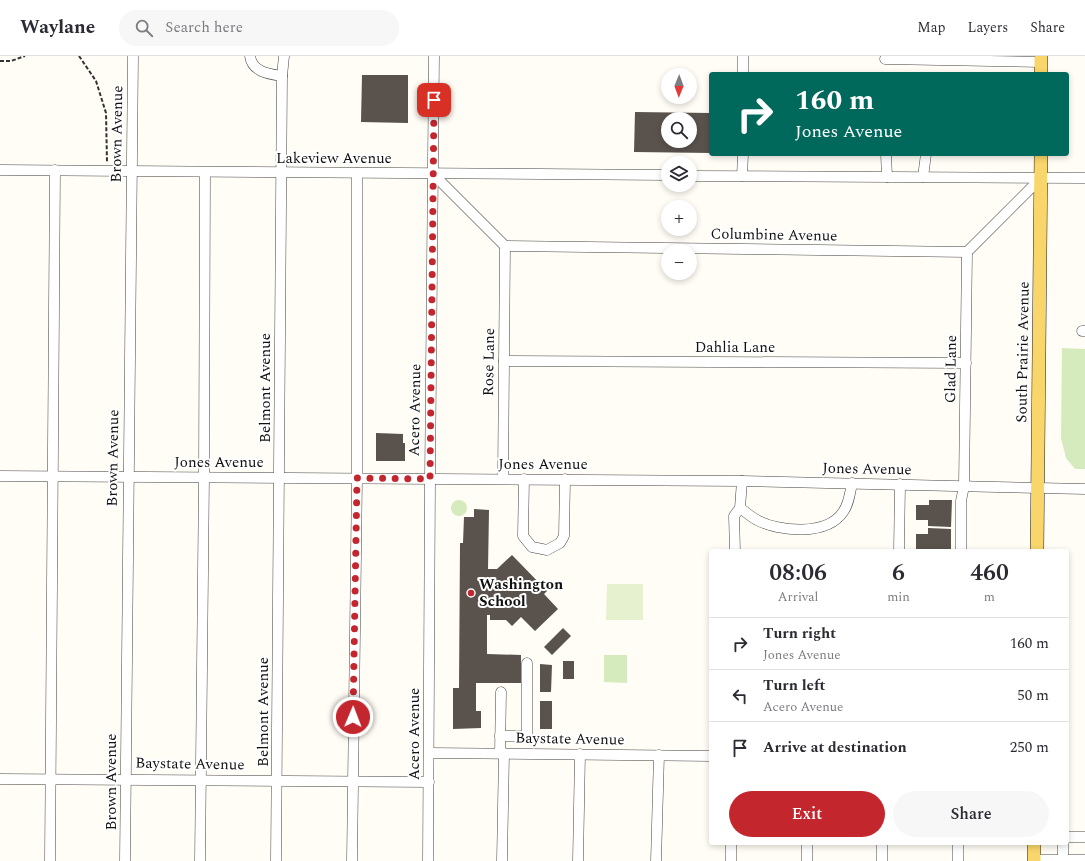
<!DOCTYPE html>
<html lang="en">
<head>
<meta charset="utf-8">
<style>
	:root { --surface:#fff; --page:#f7f7f7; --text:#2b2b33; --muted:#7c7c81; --line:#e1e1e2; --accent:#c4262e }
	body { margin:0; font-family:Spectral,serif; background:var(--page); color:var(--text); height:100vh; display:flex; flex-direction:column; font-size:15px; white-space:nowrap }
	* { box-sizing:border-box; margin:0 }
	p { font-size:13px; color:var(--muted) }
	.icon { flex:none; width:22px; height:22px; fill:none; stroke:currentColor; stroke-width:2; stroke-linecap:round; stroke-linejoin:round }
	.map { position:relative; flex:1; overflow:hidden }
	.panel { position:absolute; left:709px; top:493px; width:360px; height:296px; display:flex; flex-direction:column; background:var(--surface); border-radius:4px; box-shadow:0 2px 6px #0003 }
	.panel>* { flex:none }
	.guide { position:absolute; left:709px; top:16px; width:360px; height:84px; border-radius:4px; box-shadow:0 2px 6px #0003; background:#00695c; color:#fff; overflow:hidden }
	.needle { width:26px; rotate:181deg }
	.fabs { position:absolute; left:661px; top:12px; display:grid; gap:8px }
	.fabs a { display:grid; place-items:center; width:36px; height:36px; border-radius:50%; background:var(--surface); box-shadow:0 2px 6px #0003; font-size:20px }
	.pin { position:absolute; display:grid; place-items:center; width:34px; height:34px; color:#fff; margin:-17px; border-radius:8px; box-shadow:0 2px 6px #0006 }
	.me { position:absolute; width:44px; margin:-22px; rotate:1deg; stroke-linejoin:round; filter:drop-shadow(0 0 3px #0008) }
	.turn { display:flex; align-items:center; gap:14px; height:84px; padding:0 20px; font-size:18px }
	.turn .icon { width:52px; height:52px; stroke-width:2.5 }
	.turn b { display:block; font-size:28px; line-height:34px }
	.eta { display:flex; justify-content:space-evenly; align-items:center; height:68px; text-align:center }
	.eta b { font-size:24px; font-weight:600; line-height:28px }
	.button { display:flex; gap:8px; margin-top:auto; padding:8px 20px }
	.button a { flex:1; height:46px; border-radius:24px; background:var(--accent); color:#fff; font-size:16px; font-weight:600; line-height:46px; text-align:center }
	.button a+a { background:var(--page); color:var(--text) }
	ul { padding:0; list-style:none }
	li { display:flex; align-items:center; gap:12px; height:52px; padding:0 20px; border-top:1px solid var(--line) }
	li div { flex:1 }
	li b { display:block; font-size:15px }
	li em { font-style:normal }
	header { display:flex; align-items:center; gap:24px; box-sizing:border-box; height:56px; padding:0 20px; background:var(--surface); border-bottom:1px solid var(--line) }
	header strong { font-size:19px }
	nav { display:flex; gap:22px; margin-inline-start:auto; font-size:14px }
	.search { width:280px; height:36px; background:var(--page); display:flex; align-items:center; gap:10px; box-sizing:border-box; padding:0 14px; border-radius:22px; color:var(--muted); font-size:15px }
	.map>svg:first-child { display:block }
</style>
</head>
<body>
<header>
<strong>Waylane</strong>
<div class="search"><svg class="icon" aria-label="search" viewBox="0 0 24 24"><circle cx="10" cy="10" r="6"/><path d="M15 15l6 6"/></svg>Search here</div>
<nav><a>Map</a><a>Layers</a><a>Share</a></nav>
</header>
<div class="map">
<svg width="1085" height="805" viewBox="0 0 1085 805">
	<rect width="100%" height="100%" fill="#fffdf5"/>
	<!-- green -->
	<g fill="#d5ebbd">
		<polygon points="1062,292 1085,293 1085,413 1075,413 1066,402 1061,382"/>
		<circle cx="459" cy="452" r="8"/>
		<polygon points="604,599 627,599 627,627 604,626"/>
	</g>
	<!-- pitch -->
	<polygon fill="#e6f2cf" points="607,528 643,528 643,564 606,564"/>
	<!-- building -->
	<g fill="#5a524d" fill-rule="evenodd">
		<polygon points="362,19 408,19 408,67 361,66"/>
		<path d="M 635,56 L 711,57 L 711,97 L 634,96 ZM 668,63 L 690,63 L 690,85 L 668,85 Z"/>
		<polygon points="376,377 403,378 403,387 405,387 405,405 376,405"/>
		<polygon points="929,444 952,444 951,471 928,470 928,464 916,464 916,449 929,449"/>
		<polygon points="474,453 489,454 488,513 497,513 512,499 547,535 544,538 558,553 535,575 521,561 512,570 506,564 490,564 490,559 487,559 487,598 521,599 521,627 476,627 476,655 481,655 481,672 453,673 453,632 459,632 460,487 463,487 464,461 474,461"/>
		<polygon points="928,472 951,473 951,495 928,495 928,493 916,493 916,478 928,478"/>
		<polygon points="563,572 571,580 552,599 544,591"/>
		<rect x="563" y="605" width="11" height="18"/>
		<polygon points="540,608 552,609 551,636 540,636"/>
		<rect x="540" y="645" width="12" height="28"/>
	</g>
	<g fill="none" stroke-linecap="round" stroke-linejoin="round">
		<defs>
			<g id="minor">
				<path d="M 250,0 C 252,16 269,18 282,20 L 276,805"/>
				<polyline points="885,3 1041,6"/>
				<polyline points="743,18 743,0"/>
				<polyline points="282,20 284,0"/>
				<polyline points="886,98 887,121"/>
				<polyline points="0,114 668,119"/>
				<polyline points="433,118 505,190 967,196 1041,122"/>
				<polyline points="690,120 1085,122"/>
				<polyline points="742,120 743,98"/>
				<polyline points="923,121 926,98"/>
				<polyline points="1082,275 1085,275"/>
				<polyline points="504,305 966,307"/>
				<polyline points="0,420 742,425 1085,433"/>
				<polyline points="503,423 505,190"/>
				<polyline points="524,423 523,480 532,491 547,494 560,487 564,480 565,423"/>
				<path d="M 740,452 C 746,456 751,461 757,464 C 779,476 827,480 843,456 C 849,448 850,437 852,427"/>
				<polyline points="735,495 734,460 740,452 742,425"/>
				<polyline points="899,495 900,428"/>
				<polyline points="961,495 961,445 964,430 967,196"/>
				<polyline points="500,680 527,680 527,607"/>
				<polyline points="429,697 711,700"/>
				<polyline points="500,697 501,636"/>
				<polyline points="0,723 429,726"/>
				<polyline points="1067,781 1085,781"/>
				<polyline points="1034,804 1085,804"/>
				<polyline points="50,805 55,114"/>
				<polyline points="125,805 133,0"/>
				<polyline points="200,805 204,420 205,116"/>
				<polyline points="352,805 357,422 357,117"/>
				<polyline points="428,805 430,423 434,0"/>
				<polyline points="502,805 504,697"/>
				<polyline points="578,805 580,698"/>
				<polyline points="656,805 659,699"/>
				<polyline points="731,805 731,787"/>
				<polyline points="807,805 807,787"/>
				<polyline points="882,805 882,787"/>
				<polyline points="958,805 958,787"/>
				<polyline points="1063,805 1063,787"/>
			</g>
			<g id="major">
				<polyline points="1041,18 1041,0"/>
				<polyline points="1037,495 1041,98"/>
				<polyline points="1034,805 1034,787"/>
			</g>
		</defs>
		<!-- minor casing -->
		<use href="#minor" stroke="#444" stroke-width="11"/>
		<!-- major casing -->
		<use href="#major" stroke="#222" stroke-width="14"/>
		<!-- path -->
		<g stroke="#333" stroke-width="2" stroke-dasharray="4 2" stroke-linecap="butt">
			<polyline points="79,0 96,25 106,57 107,106"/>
			<polyline points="0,5 11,5 25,0"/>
		</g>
		<!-- minor -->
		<use href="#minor" stroke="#fff" stroke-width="10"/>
		<!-- major -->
		<use href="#major" stroke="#f9d66b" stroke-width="13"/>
	</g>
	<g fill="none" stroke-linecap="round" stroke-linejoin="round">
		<!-- route -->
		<polyline stroke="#c4262e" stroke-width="7" stroke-dasharray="0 12.6" points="353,661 357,422 430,423 434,44"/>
	</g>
	<!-- markers -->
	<circle fill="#c4262e" stroke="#fff" stroke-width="1.5" cx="471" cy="537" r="4"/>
	<g text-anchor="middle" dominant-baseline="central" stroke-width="4" stroke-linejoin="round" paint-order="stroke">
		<!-- street labels -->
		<g font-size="15" fill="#111" stroke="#fff">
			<text transform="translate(117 78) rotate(-89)">Brown Avenue</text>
			<text x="334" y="102">Lakeview Avenue</text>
			<text transform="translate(774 179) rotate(1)">Columbine Avenue</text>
			<text x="735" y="291">Dahlia Lane</text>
			<text transform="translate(1023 296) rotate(-89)">South Prairie Avenue</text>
			<text transform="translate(489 306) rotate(-89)">Rose Lane</text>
			<text transform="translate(951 313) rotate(-89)">Glad Lane</text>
			<text transform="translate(265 332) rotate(-90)">Belmont Avenue</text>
			<text transform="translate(415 354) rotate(-89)">Acero Avenue</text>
			<text transform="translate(113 402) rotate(-89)">Brown Avenue</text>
			<text x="219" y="406">Jones Avenue</text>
			<text x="543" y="408">Jones Avenue</text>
			<text transform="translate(867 413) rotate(1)">Jones Avenue</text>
			<text transform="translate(263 656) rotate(-90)">Belmont Avenue</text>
			<text transform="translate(414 678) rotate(-90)">Acero Avenue</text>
			<text transform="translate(570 683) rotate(1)">Baystate Avenue</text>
			<text transform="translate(190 708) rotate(1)">Baystate Avenue</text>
			<text transform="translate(111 726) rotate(-90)">Brown Avenue</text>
		</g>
		<!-- poi labels -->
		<g font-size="15" font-weight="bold" fill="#111" stroke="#fff" text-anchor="start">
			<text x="479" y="528">Washington<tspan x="479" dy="17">School</tspan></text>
		</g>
	</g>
</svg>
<div class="fabs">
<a><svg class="needle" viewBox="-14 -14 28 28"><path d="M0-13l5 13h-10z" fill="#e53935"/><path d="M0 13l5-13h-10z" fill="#7c7c81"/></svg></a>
<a><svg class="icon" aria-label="search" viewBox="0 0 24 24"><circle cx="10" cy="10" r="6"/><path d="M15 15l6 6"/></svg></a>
<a><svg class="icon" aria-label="layers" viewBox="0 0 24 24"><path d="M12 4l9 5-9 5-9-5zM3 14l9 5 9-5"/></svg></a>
<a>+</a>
<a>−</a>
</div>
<div class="pin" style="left:434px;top:44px;background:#d93025"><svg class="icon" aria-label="arrive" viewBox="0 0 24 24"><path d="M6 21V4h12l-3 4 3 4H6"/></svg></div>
<svg class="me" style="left:353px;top:661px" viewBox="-20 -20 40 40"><circle r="17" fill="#c4262e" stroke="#fff" stroke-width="3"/><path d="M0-11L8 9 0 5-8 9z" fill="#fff"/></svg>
<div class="guide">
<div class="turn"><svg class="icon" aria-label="right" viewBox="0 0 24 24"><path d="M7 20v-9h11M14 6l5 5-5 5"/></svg><div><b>160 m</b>Jones Avenue</div></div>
</div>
<section class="panel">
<div class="eta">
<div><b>08:06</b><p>Arrival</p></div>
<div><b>6</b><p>min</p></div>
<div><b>460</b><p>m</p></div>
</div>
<ul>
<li><svg class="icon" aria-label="right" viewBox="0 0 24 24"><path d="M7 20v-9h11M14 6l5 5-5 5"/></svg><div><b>Turn right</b><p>Jones Avenue</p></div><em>160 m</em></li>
<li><svg class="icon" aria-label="left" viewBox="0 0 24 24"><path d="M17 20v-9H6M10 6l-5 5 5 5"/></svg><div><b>Turn left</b><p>Acero Avenue</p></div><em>50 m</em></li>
<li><svg class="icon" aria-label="arrive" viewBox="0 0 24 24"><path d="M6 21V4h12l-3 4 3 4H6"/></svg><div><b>Arrive at destination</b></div><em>250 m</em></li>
</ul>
<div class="button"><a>Exit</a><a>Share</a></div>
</section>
</div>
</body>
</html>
